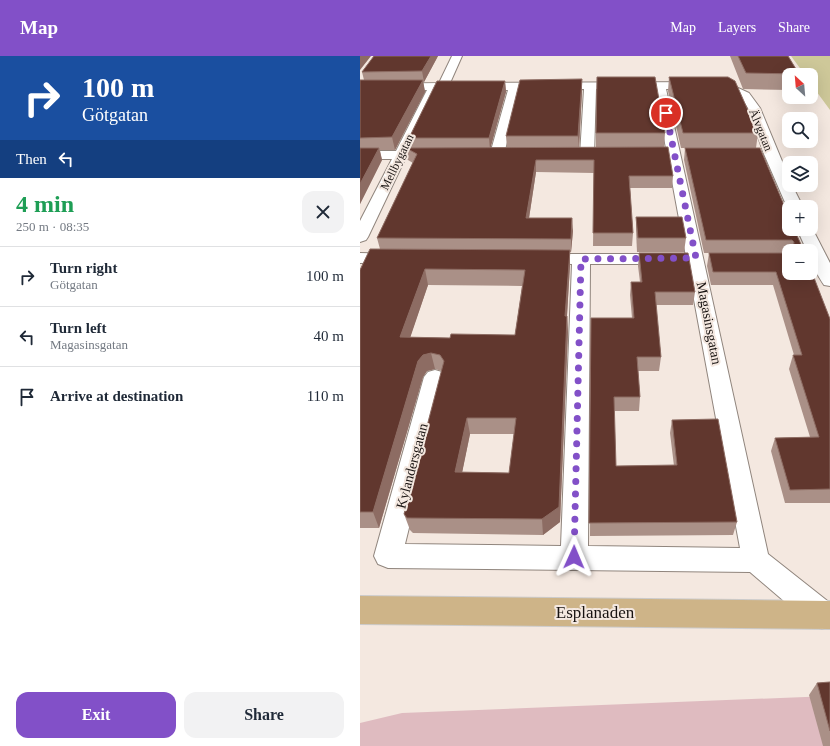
<!DOCTYPE html>
<html lang="en">
<head>
<meta charset="utf-8">
<style>
	:root { --surface:#fff; --page:#f2f2f3; --text:#1f2937; --muted:#747a83; --line:#e0e1e3; --accent:#8250c8 }
	body { margin:0; font-family:Georgia,serif; background:var(--page); color:var(--text); height:100vh; display:flex; flex-direction:column; font-size:15px; white-space:nowrap }
	* { box-sizing:border-box; margin:0 }
	p { font-size:13px; color:var(--muted) }
	.icon { flex:none; width:22px; height:22px; fill:none; stroke:currentColor; stroke-width:2; stroke-linecap:round; stroke-linejoin:round }
	.map { position:relative; flex:1; overflow:hidden }
	.sheet { display:flex; flex-direction:column; background:var(--surface); width:360px }
	.sheet>* { flex:none }
	.hud { background:#1a4fa0; color:#fff; overflow:hidden }
	.needle { width:26px; rotate:334deg }
	.controls { position:absolute; left:422px; top:12px; display:grid; gap:8px }
	.controls a { display:grid; place-items:center; width:36px; height:36px; border-radius:8px; background:var(--surface); box-shadow:0 4px 16px #0002; font-size:20px }
	.pin { position:absolute; display:grid; place-items:center; width:34px; height:34px; color:#fff; margin:-17px; border:2px solid #fff; border-radius:50%; box-shadow:0 1px 4px #0007 }
	.me { position:absolute; width:44px; margin:-22px; rotate:1deg; stroke-linejoin:round; filter:drop-shadow(0 0 3px #0008) }
	.turn { display:flex; align-items:center; gap:14px; height:84px; padding:0 16px; font-size:18px }
	.turn .icon { width:52px; height:52px; stroke-width:2.5 }
	.turn b { display:block; font-size:28px; line-height:34px }
	.then { display:flex; align-items:center; height:38px; padding:0 16px; background:#0003; gap:8px; font-size:15px }
	.round { display:grid; place-items:center; flex:none; width:42px; height:42px; border-radius:12px; background:var(--page) }
	.overview { display:flex; align-items:center; justify-content:space-between; height:68px; padding:0 16px }
	h1 { font-size:24px; font-weight:600; line-height:30px; color:#1e9e55 }
	.action { display:flex; gap:8px; margin-top:auto; padding:8px 16px }
	.action a { flex:1; height:46px; border-radius:12px; background:var(--accent); color:#fff; font-size:16px; font-weight:600; line-height:46px; text-align:center }
	.action a+a { background:var(--page); color:var(--text) }
	ul { padding:0; list-style:none }
	li { display:flex; align-items:center; gap:12px; height:60px; padding:0 16px; border-top:1px solid var(--line) }
	li div { flex:1 }
	li b { display:block; font-size:15px }
	li em { font-style:normal }
	header { display:flex; align-items:center; gap:24px; box-sizing:border-box; height:56px; padding:0 20px; background:var(--accent); color:#fff }
	header strong { font-size:19px }
	nav { display:flex; gap:22px; margin-inline-start:auto; font-size:14px }
	main { display:flex; flex:1; min-height:0 }
	.map>svg:first-child { display:block }
</style>
</head>
<body>
<header>
<strong>Map</strong>
<nav><a>Map</a><a>Layers</a><a>Share</a></nav>
</header>
<main>
<section class="sheet">
<div class="hud">
<div class="turn"><svg class="icon" aria-label="right" viewBox="0 0 24 24"><path d="M7 20v-9h11M14 6l5 5-5 5"/></svg><div><b>100 m</b>Götgatan</div></div>
<div class="then">Then<svg class="icon" aria-label="left" viewBox="0 0 24 24"><path d="M17 20v-9H6M10 6l-5 5 5 5"/></svg></div>
</div>
<div class="overview"><div><h1>4 min</h1><p>250 m · 08:35</p></div><a class="round"><svg class="icon" aria-label="close" viewBox="0 0 24 24"><path d="M6 6l12 12M18 6L6 18"/></svg></a></div>
<ul>
<li><svg class="icon" aria-label="right" viewBox="0 0 24 24"><path d="M7 20v-9h11M14 6l5 5-5 5"/></svg><div><b>Turn right</b><p>Götgatan</p></div><em>100 m</em></li>
<li><svg class="icon" aria-label="left" viewBox="0 0 24 24"><path d="M17 20v-9H6M10 6l-5 5 5 5"/></svg><div><b>Turn left</b><p>Magasinsgatan</p></div><em>40 m</em></li>
<li><svg class="icon" aria-label="arrive" viewBox="0 0 24 24"><path d="M6 21V4h12l-3 4 3 4H6"/></svg><div><b>Arrive at destination</b></div><em>110 m</em></li>
</ul>
<div class="action"><a>Exit</a><a>Share</a></div>
</section>
<div class="map">
<svg width="470" height="690" viewBox="0 0 470 690">
	<rect width="100%" height="100%" fill="#f4e8e0"/>
	<!-- green -->
	<polygon fill="#dfbbc0" points="470,640 470,690 0,690 0,667 42,657"/>
	<!-- water -->
	<polygon fill="#cec899" points="431,0 470,0 470,54 451,28 451,19 445,19"/>
	<g fill="none" stroke-linecap="round" stroke-linejoin="round">
		<defs>
			<g id="minor">
				<polygon points="92,0 102,0 90,27 365,26 389,37 400,52 429,122 429,129 432,129 443,151 429,151 429,153 427,151 404,98 388,52 381,41 363,32 306,33 408,498 470,547 470,570 462,573 452,569 390,516 28,512 18,508 14,500 64,321 68,316 75,314 82,316 86,321 45,488 201,490 212,208 174,207 171,203 174,199 180,198 308,198 314,199 317,203 314,207 308,208 230,208 228,490 380,492 295,33 236,33 234,99 232,102 222,102 220,99 224,33 160,34 144,98 142,101 132,101 130,98 148,34 78,34 49,95 82,96 84,99 82,102 77,103 45,103 8,181 6,184 0,186 0,165 32,103 0,103 0,95 36,95 67,34 0,34 0,28 79,27"/>
				<path d="M 451,170 L 470,207 L 470,230 L 464,229 C 457,219 451,207 451,195 L 447,195 L 437,173 L 451,173 Z"/>
				<polygon points="0,197 42,198 45,202 42,206 0,207"/>
			</g>
			<polygon id="major" points="0,540 470,545 470,573 0,568"/>
		</defs>
		<!-- minor casing -->
		<use href="#minor" stroke="#90857d" stroke-width="2"/>
		<!-- major casing -->
		<use href="#major" stroke="#cccbcb" stroke-width="2"/>
		<!-- minor -->
		<use href="#minor" fill="#fff" fill-rule="evenodd"/>
		<!-- major -->
		<use href="#major" fill="#ceb488" fill-rule="evenodd"/>
	</g>
	<!-- wall -->
	<g fill="#aa9087" fill-rule="evenodd">
		<polygon points="14,0 78,0 64,26 63,26 65,36 35,94 20,94 22,104 0,148 0,24 4,24 2,16"/>
		<polygon points="370,0 428,0 439,18 439,19 429,19 429,34 383,33"/>
		<polygon points="309,21 398,77 396,92 444,195 429,195 429,217 470,263 470,447 425,447 411,395 415,382 450,381 429,313 433,299 434,299 413,229 351,229 347,210 349,197 417,197 344,197 324,104 325,92 321,92 308,35"/>
		<path d="M 222,23 L 222,35 L 219,92 L 236,92 L 236,77 L 305,77 L 304,91 L 313,120 L 312,132 L 270,132 L 273,177 L 272,190 L 233,190 L 234,117 L 176,116 L 169,162 L 213,175 L 211,196 L 210,196 L 210,209 L 207,260 L 208,276 L 200,466 L 183,479 L 53,477 L 50,474 L 44,458 L 82,315 L 75,313 L 67,315 L 63,321 L 19,472 L 0,472 L 0,214 L 20,193 L 17,182 L 53,107 L 48,104 L 46,92 L 51,92 L 49,82 L 145,25 L 146,36 L 130,92 L 147,92 L 146,80 ZM 68,229 L 162,230 L 155,279 L 90,282 L 50,281 ZM 110,378 L 154,378 L 149,417 L 102,416 Z"/>
		<polygon points="276,161 326,182 324,196 277,196 276,175"/>
		<polygon points="279,197 335,236 333,249 296,249 301,301 299,315 278,315 280,341 279,355 254,355 256,410 314,410 310,377 312,364 377,466 373,479 230,480 231,262 272,262 270,239 271,226 280,226 278,210"/>
		<polygon points="470,626 470,690 463,690 449,639 457,627"/>
	</g>
	<!-- shaded-wall -->
	<g fill="#8d6c63">
		<polygon points="0,0 11,0 0,14"/>
		<polygon points="71,0 78,0 64,26 62,15"/>
		<polygon points="222,23 222,35 219,93 218,80"/>
		<polygon points="63,24 65,36 35,94 32,81"/>
		<polygon points="145,25 146,36 130,94 129,82"/>
		<polygon points="19,92 22,104 0,148 0,128"/>
		<polygon points="176,104 176,116 167,175 166,162"/>
		<polygon points="212,162 213,175 211,196 211,183"/>
		<polygon points="210,194 210,209 206,276 205,260"/>
		<polygon points="65,213 68,229 45,297 40,281"/>
		<polygon points="207,260 208,276 200,466 183,479 182,463"/>
		<polygon points="71,297 75,313 67,315 63,321 19,472 13,456 58,305 63,299"/>
		<polygon points="107,362 110,378 99,432 95,416"/>
	</g>
	<!-- building -->
	<g fill="#61372e" stroke="#8d6c63" fill-rule="evenodd">
		<polygon points="14,0 71,0 62,15 2,16"/>
		<polygon points="378,0 428,0 439,18 386,17"/>
		<polygon points="237,21 295,21 305,77 236,77"/>
		<polygon points="309,21 368,21 375,25 398,77 323,77"/>
		<polygon points="222,23 218,80 146,80 160,24"/>
		<polygon points="0,24 63,24 32,81 0,82"/>
		<polygon points="77,25 145,25 129,82 49,82"/>
		<polygon points="308,91 313,120 269,120 273,177 233,177 234,104 176,104 166,162 212,162 211,183 17,182 57,98 46,92"/>
		<polygon points="0,92 19,92 0,128"/>
		<polygon points="325,92 400,92 429,161 429,173 434,173 444,195 433,195 434,186 432,184 346,184"/>
		<polygon points="276,161 322,161 326,182 278,182"/>
		<path d="M 10,193 L 210,194 L 205,260 L 207,260 L 199,451 L 182,463 L 47,462 L 44,458 L 84,305 L 80,299 L 71,297 L 63,299 L 58,305 L 13,456 L 0,456 L 0,214 ZM 65,213 L 165,214 L 155,279 L 91,278 L 90,282 L 40,281 ZM 107,362 L 156,362 L 149,417 L 95,416 Z"/>
		<polygon points="279,197 328,197 335,236 295,236 301,301 277,301 280,341 254,341 256,410 317,409 312,364 358,363 377,466 229,467 231,262 274,262 271,226 282,226"/>
		<polygon points="349,197 429,197 429,217 451,217 451,214 470,263 470,433 430,434 415,382 459,381 433,299 442,299 416,216 353,216"/>
		<polygon points="470,626 470,675 457,627"/>
	</g>
	<g fill="none" stroke-linecap="round" stroke-linejoin="round">
		<!-- route -->
		<polyline stroke="#8250c8" stroke-width="7" stroke-dasharray="0 12.6" points="214,501 221,203 336,202 306,57"/>
	</g>
	<g text-anchor="middle" dominant-baseline="central" stroke-width="4" stroke-linejoin="round" paint-order="stroke">
		<!-- far-street labels -->
		<g font-size="12" fill="#181311" stroke="#f4e8e0">
			<text transform="translate(401 74) rotate(68)">Älvgatan</text>
			<text transform="translate(37 106) rotate(-64)">Mellbygatan</text>
		</g>
		<!-- street labels -->
		<g font-size="14" fill="#181311" stroke="#f4e8e0">
			<text transform="translate(349 267) rotate(79)">Magasinsgatan</text>
			<text transform="translate(52 410) rotate(-75)">Kylandersgatan</text>
		</g>
		<!-- near-street labels -->
		<g font-size="17" fill="#181311" stroke="#f4e8e0">
			<text x="235" y="556">Esplanaden</text>
		</g>
	</g>
</svg>
<div class="controls">
<a><svg class="needle" viewBox="-14 -14 28 28"><path d="M0-13l5 13h-10z" fill="#e53935"/><path d="M0 13l5-13h-10z" fill="#747a83"/></svg></a>
<a><svg class="icon" aria-label="search" viewBox="0 0 24 24"><circle cx="10" cy="10" r="6"/><path d="M15 15l6 6"/></svg></a>
<a><svg class="icon" aria-label="layers" viewBox="0 0 24 24"><path d="M12 4l9 5-9 5-9-5zM3 14l9 5 9-5"/></svg></a>
<a>+</a>
<a>−</a>
</div>
<div class="pin" style="left:306px;top:57px;background:#d93025"><svg class="icon" aria-label="arrive" viewBox="0 0 24 24"><path d="M6 21V4h12l-3 4 3 4H6"/></svg></div>
<svg class="me" style="left:214px;top:501px" viewBox="-20 -20 40 40"><path d="M0-17L14 15 0 8-14 15z" fill="#8250c8" stroke="#fff" stroke-width="4"/></svg>
</div>
</main>
</body>
</html>
